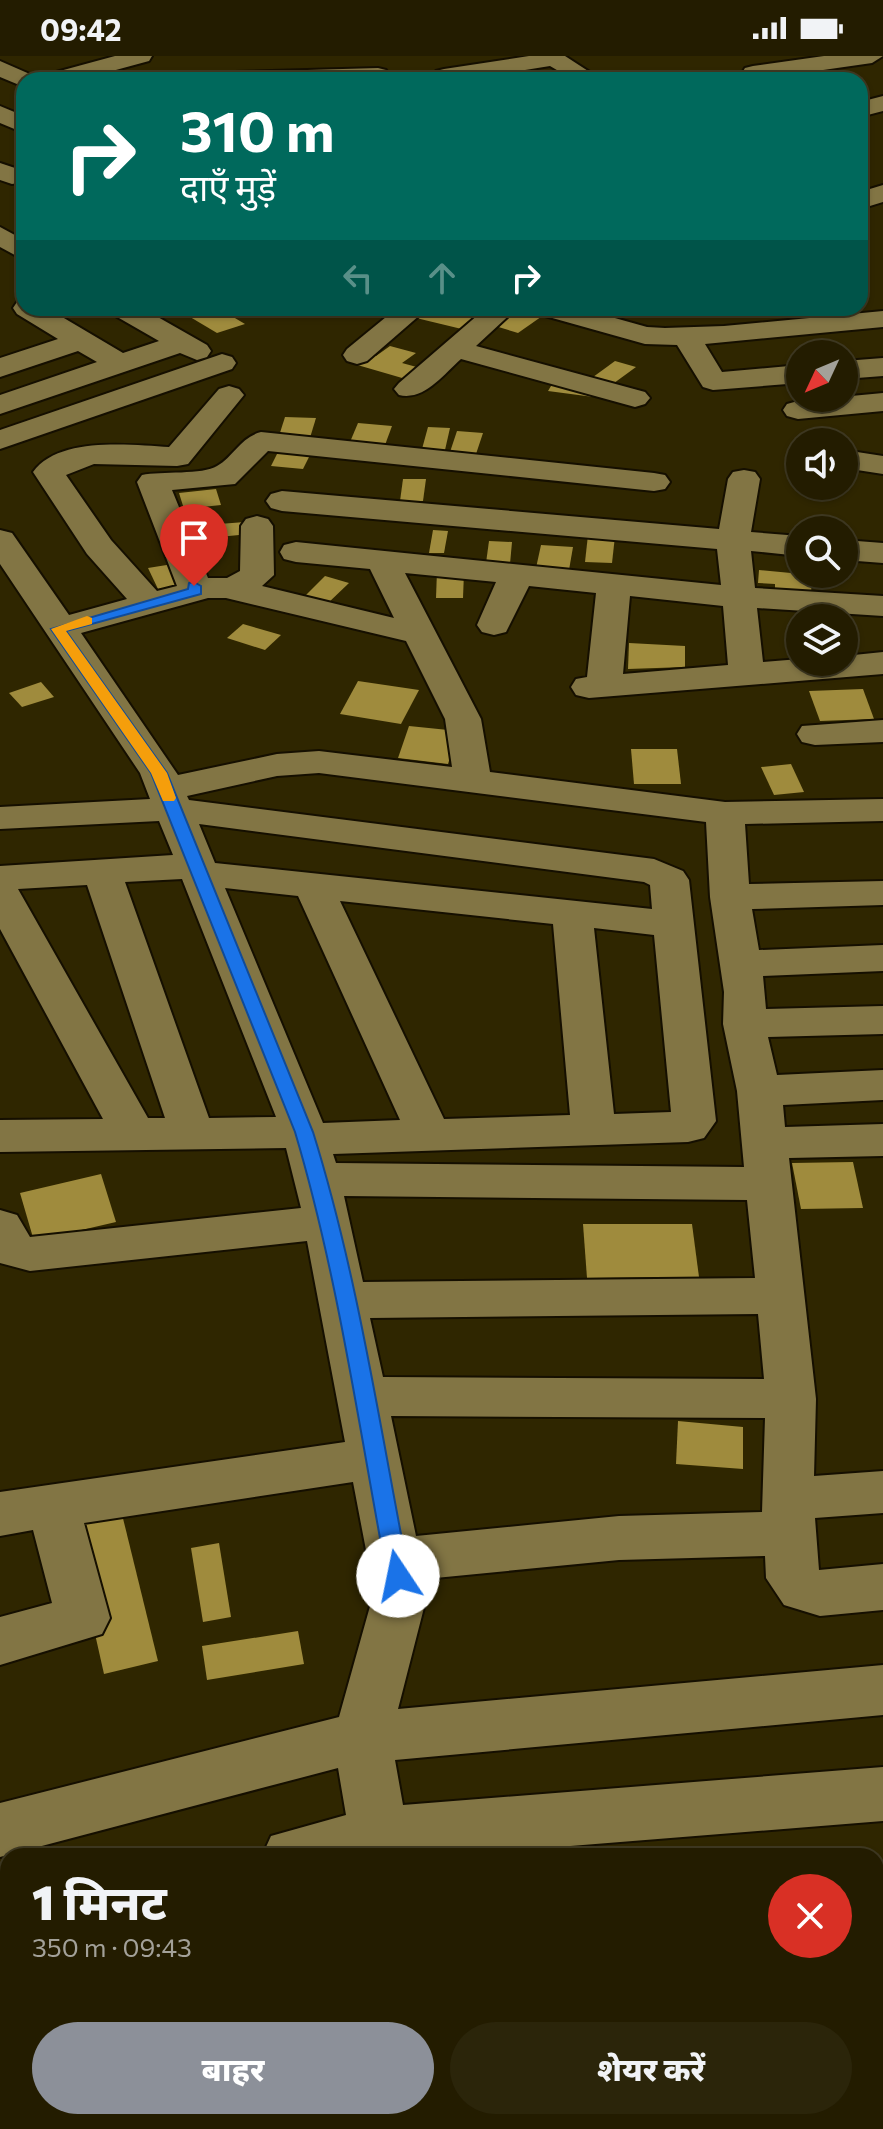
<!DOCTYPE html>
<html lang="hi">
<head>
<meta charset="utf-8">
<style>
	:root { --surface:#231c00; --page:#2b250a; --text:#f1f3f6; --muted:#a3a199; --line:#403a22; --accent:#8c9099 }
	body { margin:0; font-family:Commissioner,"Noto Sans Devanagari",sans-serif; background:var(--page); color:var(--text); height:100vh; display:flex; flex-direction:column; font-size:30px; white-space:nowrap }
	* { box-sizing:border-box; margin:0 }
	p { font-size:26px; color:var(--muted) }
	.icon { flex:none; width:44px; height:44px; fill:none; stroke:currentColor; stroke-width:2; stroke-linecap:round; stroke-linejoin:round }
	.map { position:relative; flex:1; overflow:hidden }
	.drawer { position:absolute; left:0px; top:1792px; width:884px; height:282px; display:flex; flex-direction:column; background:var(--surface); border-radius:24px 24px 0 0; box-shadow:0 2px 6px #0004,0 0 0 2px var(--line) }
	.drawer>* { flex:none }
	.hud { position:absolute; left:16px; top:16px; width:852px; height:244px; border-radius:24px; box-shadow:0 2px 6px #0004,0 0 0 2px var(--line); background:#00695c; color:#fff; overflow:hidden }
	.needle { width:52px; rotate:226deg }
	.controls { position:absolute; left:786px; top:284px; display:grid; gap:16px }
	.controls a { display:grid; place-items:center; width:72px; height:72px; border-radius:50%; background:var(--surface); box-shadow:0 2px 6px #0004,0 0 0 2px var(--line); font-size:40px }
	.pin { position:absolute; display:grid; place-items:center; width:68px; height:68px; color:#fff; margin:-82px -34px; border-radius:50% 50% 50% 0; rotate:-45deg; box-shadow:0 0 8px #0007 }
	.pin .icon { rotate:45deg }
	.me { position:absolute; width:88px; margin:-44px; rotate:349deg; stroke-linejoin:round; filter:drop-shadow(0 0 6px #0008) }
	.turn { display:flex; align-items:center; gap:28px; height:168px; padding:0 32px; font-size:36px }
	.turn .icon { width:104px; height:104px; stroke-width:2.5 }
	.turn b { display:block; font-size:56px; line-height:68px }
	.lanes { display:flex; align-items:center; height:76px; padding:0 32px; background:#0003; justify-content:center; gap:40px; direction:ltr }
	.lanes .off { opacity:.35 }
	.round { display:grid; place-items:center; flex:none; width:84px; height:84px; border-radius:42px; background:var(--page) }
	.overview { display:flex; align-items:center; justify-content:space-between; height:136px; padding:0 32px }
	h1 { font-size:48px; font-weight:800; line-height:60px }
	.button { display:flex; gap:16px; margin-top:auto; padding:16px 32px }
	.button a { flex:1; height:92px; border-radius:48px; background:var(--accent); color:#fff; font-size:32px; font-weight:800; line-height:92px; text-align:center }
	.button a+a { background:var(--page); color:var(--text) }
	.status { display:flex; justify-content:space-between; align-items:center; height:56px; padding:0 40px; background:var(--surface); direction:ltr }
	.status svg { height:22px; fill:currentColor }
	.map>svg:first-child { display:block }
</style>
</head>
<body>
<div class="status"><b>09:42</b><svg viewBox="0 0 49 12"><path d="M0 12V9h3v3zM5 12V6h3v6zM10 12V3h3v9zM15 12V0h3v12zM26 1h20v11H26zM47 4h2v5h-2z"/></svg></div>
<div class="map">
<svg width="883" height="2073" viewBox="0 0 883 2073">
	<rect width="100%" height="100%" fill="#2f2600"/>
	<!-- building -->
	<g fill="#9f8b3d">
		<polygon points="175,252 218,252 245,268 217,277"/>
		<polygon points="423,252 436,252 484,264 470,275 412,261"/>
		<polygon points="517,252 534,252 548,256 518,277 492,269"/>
		<polygon points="390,290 416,297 402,307 424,313 409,324 354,308 369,299 376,300"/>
		<polygon points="615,305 636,311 610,330 589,324"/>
		<polygon points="554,325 603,335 601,342 548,335"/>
		<polygon points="285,361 316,362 309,385 278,383"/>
		<polygon points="358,367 392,370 385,389 350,386"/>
		<polygon points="428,371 450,372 445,394 422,393"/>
		<polygon points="457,375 483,377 476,398 450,396"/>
		<polygon points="281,390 313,393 303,413 271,410"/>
		<polygon points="403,423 426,423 423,445 400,445"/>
		<polygon points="216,433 221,449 184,453 179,437"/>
		<polygon points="245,466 249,478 209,482 206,469"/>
		<polygon points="433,474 448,475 444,497 429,497"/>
		<polygon points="588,479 615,480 612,507 585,506"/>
		<polygon points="489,485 512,486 510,508 486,507"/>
		<polygon points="541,489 573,491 569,514 536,512"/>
		<polygon points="179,507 190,528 158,533 148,512"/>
		<polygon points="759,514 812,519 811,539 775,536 775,528 758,527"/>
		<polygon points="437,515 464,516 463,542 436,542"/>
		<polygon points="325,520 349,527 326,549 302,543"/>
		<polygon points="243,568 281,579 265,594 227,582"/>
		<polygon points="629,587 685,590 685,611 628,613"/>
		<polygon points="358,625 419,634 401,668 340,658"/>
		<polygon points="41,626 54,641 22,651 9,637"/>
		<polygon points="863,633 874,663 820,665 809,635"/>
		<polygon points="409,670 458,675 448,708 398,702"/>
		<polygon points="631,693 677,693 681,728 634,728"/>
		<polygon points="791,708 804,736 774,739 761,711"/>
		<polygon points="853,1106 863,1152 801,1153 792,1107"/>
		<polygon points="101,1118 116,1166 34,1185 20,1137"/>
		<polygon points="583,1168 692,1168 699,1221 587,1222"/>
		<polygon points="678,1365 743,1371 743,1413 676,1408"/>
		<polygon points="119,1446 158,1605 104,1618 68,1458"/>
		<polygon points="219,1487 231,1561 203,1566 191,1492"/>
		<polygon points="298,1575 304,1608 207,1624 202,1590"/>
	</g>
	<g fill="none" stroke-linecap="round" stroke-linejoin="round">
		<defs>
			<g id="minor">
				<polygon points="115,0 152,0 149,5 79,24 41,24 45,19"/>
				<polygon points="529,0 565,0 602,24 574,24 550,10 463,24 435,24 432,20 436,15 444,13"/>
				<polygon points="824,0 883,0 872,7 753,24 745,22 742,17 745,12 753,10"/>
				<polygon points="0,5 32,19 36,24 24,24 24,31 0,21"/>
				<polygon points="378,12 386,14 389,19 386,24 223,23 227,18 235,16"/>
				<polygon points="883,40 883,55 860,61 860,46"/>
				<polygon points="0,50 24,60 24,77 0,67"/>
				<polygon points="0,107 15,112 24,110 24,126 12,128 0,124"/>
				<polygon points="883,129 883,146 860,153 860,136"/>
				<polygon points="0,171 24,184 24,204 0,191"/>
				<polygon points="24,244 24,252 47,252 123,297 159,285 112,258 108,252 142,252 207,289 211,295 207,301 197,304 180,297 0,358 0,339 97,306 78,295 0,321 0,302 58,283 17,258 13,252 17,246"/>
				<polygon points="397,252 428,252 367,305 357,308 347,305 343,299 347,293"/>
				<path d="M 486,252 L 517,252 L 476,290 L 645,336 L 650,342 L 645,348 L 635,351 L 461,303 C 443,319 424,345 399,339 L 394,333 L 399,327 Z"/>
				<polygon points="534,252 579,252 647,271 665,272 724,270 883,255 883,271 705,288 722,316 800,309 800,327 713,334 703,331 677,289 645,288 538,258"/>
				<polygon points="222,298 232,301 236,307 232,313 0,393 0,374"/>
				<polygon points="883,302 883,320 844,323 844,305"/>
				<path d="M 229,330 L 239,333 L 244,339 L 188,408 L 177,410 L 94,408 L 66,419 L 111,484 L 157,535 L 177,530 L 137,426 L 142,419 C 161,415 203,419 217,410 C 234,400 241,381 261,376 L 654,417 L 665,419 L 670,426 L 665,433 L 654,435 L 268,395 L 235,428 L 172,434 L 208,522 L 227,522 L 240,515 L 241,470 L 246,463 L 257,460 L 268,463 L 273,470 L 274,519 L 262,530 L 394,562 L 370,513 L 296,506 L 284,503 L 280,496 L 284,489 L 296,486 L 721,529 L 717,493 L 282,455 L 271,452 L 266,445 L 271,438 L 282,435 L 719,473 L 728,423 L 733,416 L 744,414 L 755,416 L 760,423 L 751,476 L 800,480 L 800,500 L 751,495 L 755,532 L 883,540 L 883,560 L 757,552 L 763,606 L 800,603 L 800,606 L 844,606 L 844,600 L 883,596 L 883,618 L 589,642 L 576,639 L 571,631 L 576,623 L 587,621 L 596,537 L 529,530 L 506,576 L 494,579 L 482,576 L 477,569 L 496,526 L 405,517 L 481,663 L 490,716 L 725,746 L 883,743 L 883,765 L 745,768 L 749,828 L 883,825 L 883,849 L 752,853 L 759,894 L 883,889 L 883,915 L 763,920 L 766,953 L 883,950 L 883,978 L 768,981 L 777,1019 L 883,1014 L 883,1044 L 783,1049 L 785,1071 L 883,1068 L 883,1100 L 789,1102 L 816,1343 L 814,1420 L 883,1415 L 883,1457 L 815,1462 L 819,1514 L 883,1508 L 883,1554 L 820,1560 L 784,1549 L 766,1522 L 765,1500 L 619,1504 L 425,1523 L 428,1536 L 398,1653 L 883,1609 L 883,1659 L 395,1704 L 403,1749 L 883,1711 L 883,1765 L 444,1800 L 262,1800 L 271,1780 L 346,1759 L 338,1712 L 0,1801 L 0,1747 L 339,1661 L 374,1536 L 353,1426 L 84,1467 L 110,1562 L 102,1578 L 0,1609 L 0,1561 L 52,1547 L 33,1474 L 0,1480 L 0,1436 L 345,1386 L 307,1185 L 30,1215 L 0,1207 L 0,1154 L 17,1159 L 30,1181 L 301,1152 L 286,1092 L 0,1096 L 0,1064 L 103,1063 L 0,873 L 0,810 L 173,799 L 159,765 L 0,773 L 0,751 L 150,743 L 140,717 L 0,508 L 0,474 L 12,477 L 69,559 L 127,543 L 87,498 L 33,416 C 59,380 131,389 169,391 L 219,333 ZM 630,540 L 723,550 L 728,609 L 623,618 ZM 208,542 L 226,542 L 406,585 L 445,663 L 452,711 L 319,695 L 277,698 L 178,719 L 81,577 ZM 319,717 L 706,766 L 710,841 L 724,936 L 723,968 L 737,1035 L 744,1111 L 336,1107 L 333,1098 L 688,1086 L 704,1082 L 716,1065 L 689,824 L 683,815 L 654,803 L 189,744 L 187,740 L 277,720 ZM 199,768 L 644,826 L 650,829 L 652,853 L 215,807 ZM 182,823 L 276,1061 L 209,1062 L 125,826 ZM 87,829 L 165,1062 L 148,1062 L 18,833 ZM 225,832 L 298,840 L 400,1064 L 323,1067 ZM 340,845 L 553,868 L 570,1059 L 444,1063 ZM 594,872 L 654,879 L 671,1056 L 614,1058 ZM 344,1140 L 747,1144 L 755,1222 L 363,1226 ZM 758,1258 L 764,1323 L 383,1321 L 370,1262 ZM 391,1360 L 765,1362 L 762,1456 L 619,1460 L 416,1480 Z"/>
				<polygon points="883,337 883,355 798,363 787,360 783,354 787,348 798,345"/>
				<polygon points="844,394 883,400 883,418 844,412"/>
				<polygon points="844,484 883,487 883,507 844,504"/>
				<polygon points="883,664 883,686 815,689 802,686 797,678 802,670"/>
				<polygon points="883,1812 883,1868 876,1869 876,1813"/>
				<polygon points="8,1846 8,1904 0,1906 0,1848"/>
				<rect x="876" y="1930" width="7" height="62"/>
				<polygon points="8,1960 8,2022 0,2026 0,1962"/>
				<polygon points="130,2066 217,2066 214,2073 127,2073"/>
				<polygon points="390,2066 456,2066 457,2073 391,2073"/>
			</g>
		</defs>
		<!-- minor casing -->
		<use href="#minor" stroke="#150f00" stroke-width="4"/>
		<!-- minor -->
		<use href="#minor" fill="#827544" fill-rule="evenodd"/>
	</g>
	<!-- route -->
	<path fill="#1a73e8" stroke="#114b97" stroke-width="2" d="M 194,526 L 201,530 L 201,538 L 66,575 L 167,717 L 313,1076 C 358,1220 380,1372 409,1520 L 406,1526 L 398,1529 L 390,1526 L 387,1520 C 359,1372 338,1220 295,1076 L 151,717 L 51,573 L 188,533 L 189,527 Z"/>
	<!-- slow -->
	<polygon fill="#f59e0b" points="87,560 92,562 92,568 66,575 167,717 176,742 174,745 163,745 151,717 51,573"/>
</svg>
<div class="controls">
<a><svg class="needle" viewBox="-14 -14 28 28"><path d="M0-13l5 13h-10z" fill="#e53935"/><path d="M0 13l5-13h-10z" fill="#a3a199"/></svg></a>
<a><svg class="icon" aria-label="sound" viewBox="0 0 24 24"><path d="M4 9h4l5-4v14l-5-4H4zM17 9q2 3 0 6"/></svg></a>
<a><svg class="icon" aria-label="search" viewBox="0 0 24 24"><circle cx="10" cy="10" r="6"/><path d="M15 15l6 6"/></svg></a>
<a><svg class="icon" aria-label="layers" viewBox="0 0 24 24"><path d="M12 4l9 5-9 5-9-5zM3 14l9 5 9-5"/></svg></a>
</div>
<div class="pin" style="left:194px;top:530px;background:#d93025"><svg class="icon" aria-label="arrive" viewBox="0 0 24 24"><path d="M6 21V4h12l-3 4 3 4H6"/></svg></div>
<svg class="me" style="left:398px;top:1520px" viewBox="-20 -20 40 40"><circle r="19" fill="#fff"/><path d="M0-13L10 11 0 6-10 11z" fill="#1a73e8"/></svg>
<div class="hud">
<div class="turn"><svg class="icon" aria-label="right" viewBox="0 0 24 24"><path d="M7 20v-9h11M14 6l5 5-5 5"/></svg><div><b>310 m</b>दाएँ मुड़ें</div></div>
<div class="lanes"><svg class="icon off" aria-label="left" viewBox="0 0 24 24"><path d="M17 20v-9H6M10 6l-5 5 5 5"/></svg><svg class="icon off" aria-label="ahead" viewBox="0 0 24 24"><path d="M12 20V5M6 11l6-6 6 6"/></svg><svg class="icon" aria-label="right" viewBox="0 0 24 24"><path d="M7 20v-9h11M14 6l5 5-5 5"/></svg></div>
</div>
<section class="drawer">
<div class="overview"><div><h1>1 मिनट</h1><p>350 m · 09:43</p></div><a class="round" style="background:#d93025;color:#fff"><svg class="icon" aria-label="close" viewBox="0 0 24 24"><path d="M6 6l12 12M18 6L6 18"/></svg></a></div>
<div class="button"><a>बाहर</a><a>शेयर करें</a></div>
</section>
</div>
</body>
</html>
